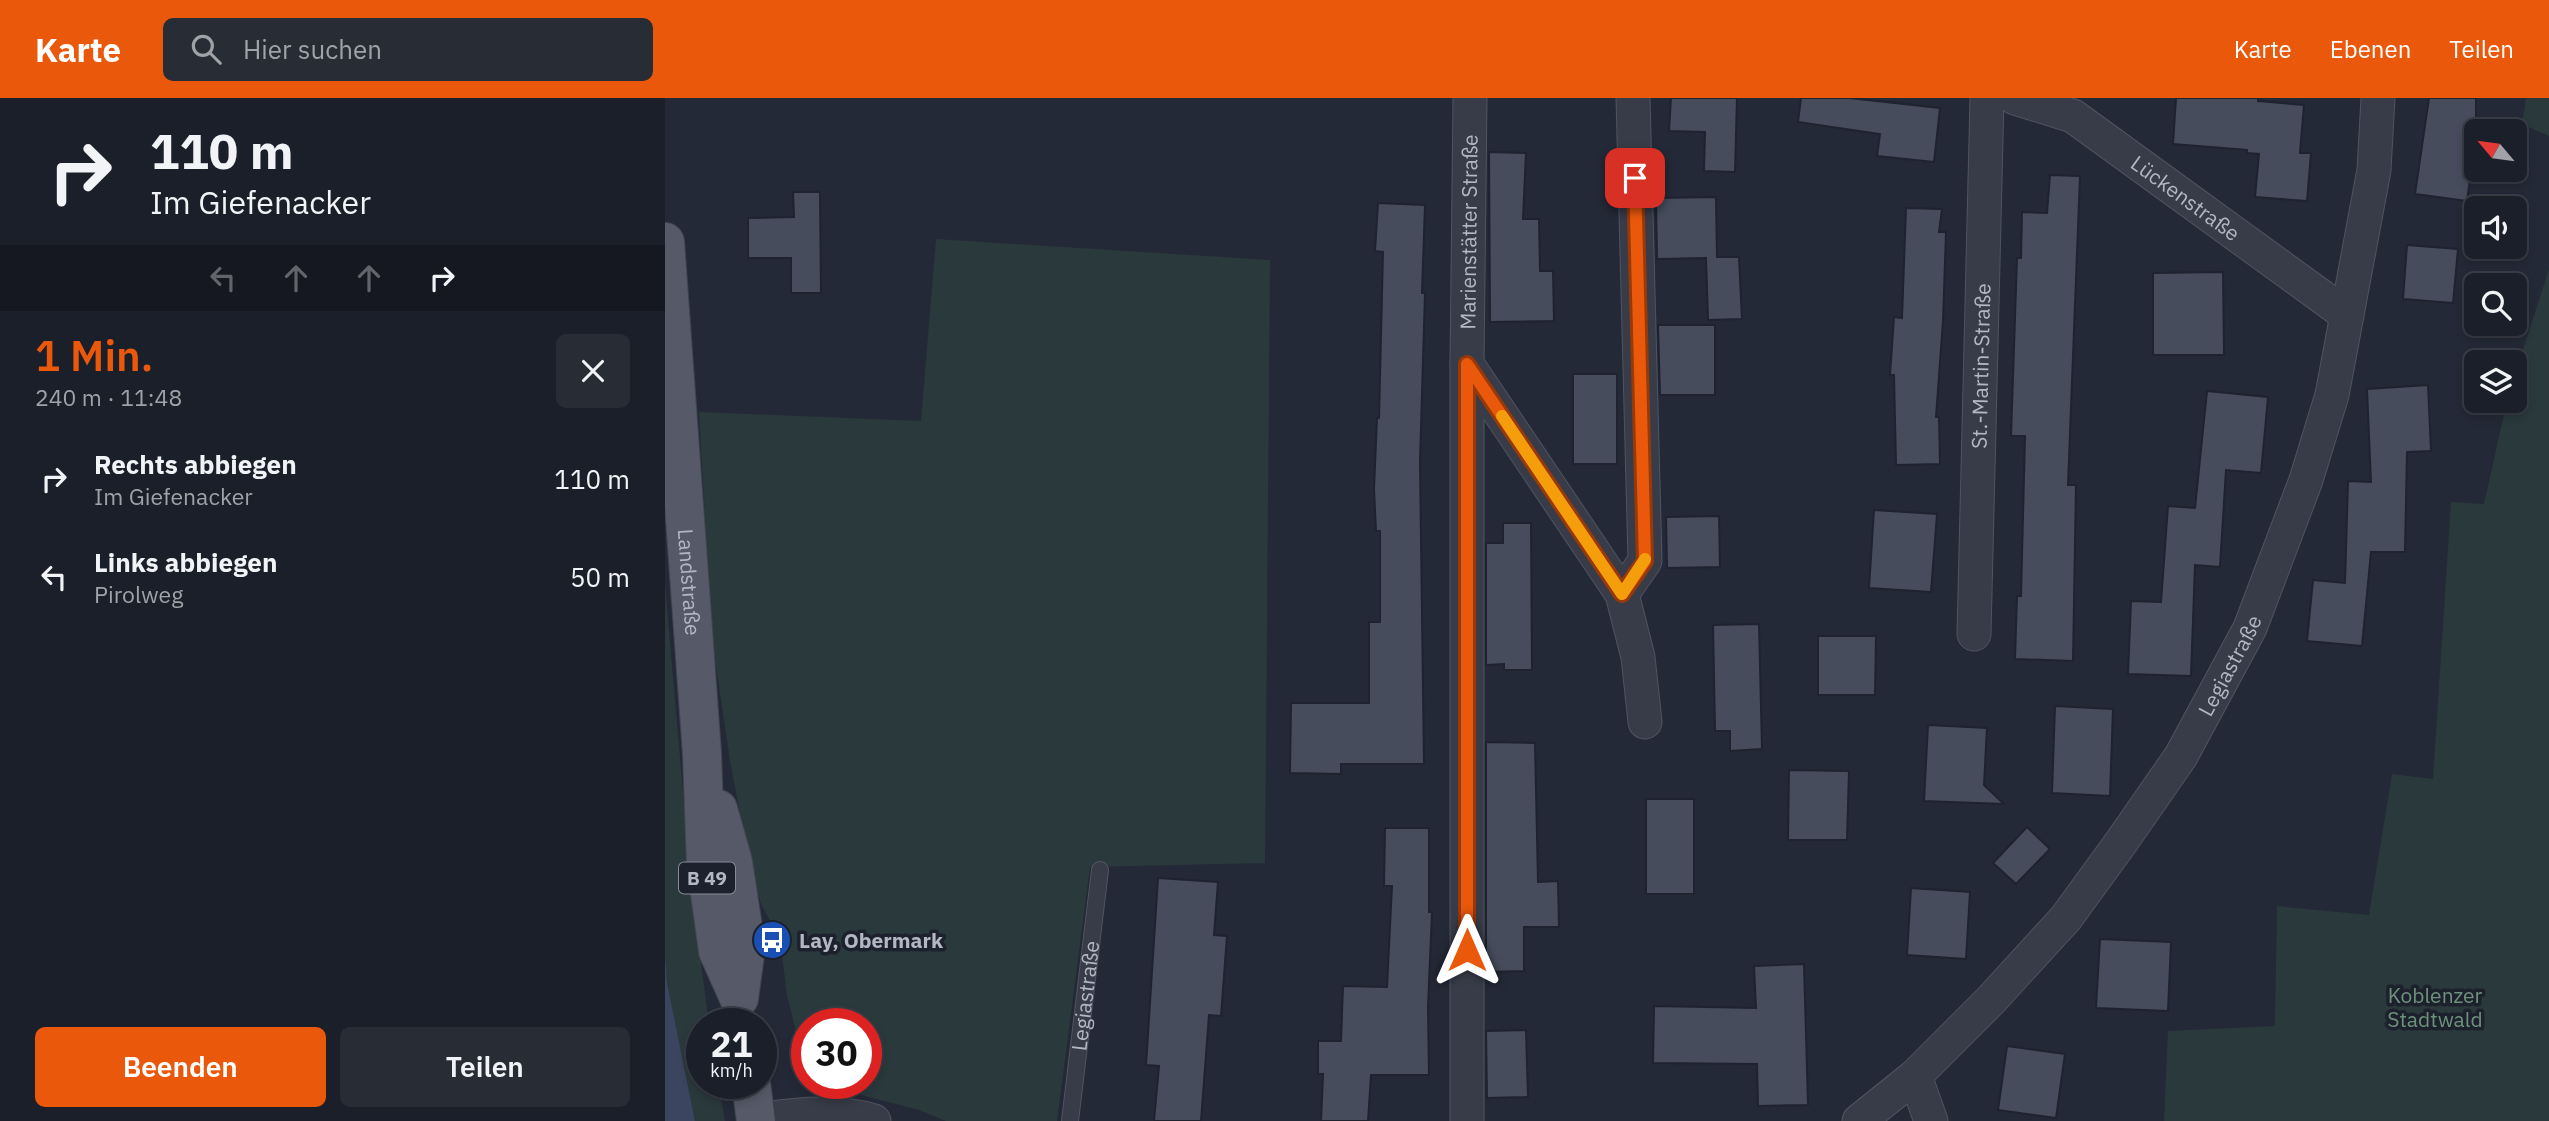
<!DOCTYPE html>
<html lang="de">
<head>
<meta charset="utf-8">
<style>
	:root { --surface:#1b1f29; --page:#282c35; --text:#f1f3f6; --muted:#a0a2a8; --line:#393d46; --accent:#ea580c }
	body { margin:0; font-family:"IBM Plex Sans",sans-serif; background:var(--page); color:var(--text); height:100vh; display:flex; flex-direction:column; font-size:26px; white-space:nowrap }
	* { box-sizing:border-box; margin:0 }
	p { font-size:23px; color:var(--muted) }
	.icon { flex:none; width:38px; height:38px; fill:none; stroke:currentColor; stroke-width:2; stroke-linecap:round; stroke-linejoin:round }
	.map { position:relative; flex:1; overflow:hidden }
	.sheet { display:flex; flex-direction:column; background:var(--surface); width:665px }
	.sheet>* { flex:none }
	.hud { background:#1b1f29; color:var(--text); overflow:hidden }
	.needle { width:46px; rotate:299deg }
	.fabs { position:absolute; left:1799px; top:21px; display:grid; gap:14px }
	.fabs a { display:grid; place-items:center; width:63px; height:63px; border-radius:10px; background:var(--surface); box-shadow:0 4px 10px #0003,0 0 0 2px var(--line); font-size:35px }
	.speed { position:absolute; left:21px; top:910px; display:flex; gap:14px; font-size:35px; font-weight:700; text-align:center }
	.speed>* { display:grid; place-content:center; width:91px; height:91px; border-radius:50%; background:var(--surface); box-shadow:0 4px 10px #0003,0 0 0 2px var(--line); line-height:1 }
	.speed small { font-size:18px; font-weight:400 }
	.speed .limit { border:10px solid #d22; background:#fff; color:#111 }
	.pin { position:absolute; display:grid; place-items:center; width:60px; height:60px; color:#fff; margin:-30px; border-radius:14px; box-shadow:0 4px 10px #0006 }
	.me { position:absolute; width:77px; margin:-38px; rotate:0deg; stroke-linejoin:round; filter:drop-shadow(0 0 5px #0008) }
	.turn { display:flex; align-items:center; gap:24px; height:147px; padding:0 35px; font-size:32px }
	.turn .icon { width:91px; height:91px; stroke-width:2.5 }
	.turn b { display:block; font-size:49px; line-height:60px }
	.lanes { display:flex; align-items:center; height:66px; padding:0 35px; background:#0003; justify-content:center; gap:35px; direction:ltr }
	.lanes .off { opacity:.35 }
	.round { display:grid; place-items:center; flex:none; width:74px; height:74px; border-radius:10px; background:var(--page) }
	.summary { display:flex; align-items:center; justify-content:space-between; height:119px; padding:0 35px }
	h1 { font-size:42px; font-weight:600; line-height:52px; color:var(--accent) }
	.button { display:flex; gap:14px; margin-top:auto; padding:14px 35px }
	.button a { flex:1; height:80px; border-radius:10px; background:var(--accent); color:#fff; font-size:28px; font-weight:600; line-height:80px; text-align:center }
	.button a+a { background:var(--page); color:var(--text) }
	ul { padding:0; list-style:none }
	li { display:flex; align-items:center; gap:21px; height:98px; padding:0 35px }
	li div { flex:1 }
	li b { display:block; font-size:26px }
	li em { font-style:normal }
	header { display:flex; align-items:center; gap:42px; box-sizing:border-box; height:98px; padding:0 35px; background:var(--accent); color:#fff }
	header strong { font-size:33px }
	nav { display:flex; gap:38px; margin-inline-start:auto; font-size:24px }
	.search { width:490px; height:63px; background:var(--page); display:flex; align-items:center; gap:18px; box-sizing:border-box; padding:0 24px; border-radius:10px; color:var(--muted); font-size:26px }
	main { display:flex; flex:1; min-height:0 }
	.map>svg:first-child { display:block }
</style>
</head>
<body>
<header>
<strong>Karte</strong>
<div class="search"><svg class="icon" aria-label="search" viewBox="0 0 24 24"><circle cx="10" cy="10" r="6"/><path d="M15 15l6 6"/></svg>Hier suchen</div>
<nav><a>Karte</a><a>Ebenen</a><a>Teilen</a></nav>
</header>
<main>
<section class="sheet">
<div class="hud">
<div class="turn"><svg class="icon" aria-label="right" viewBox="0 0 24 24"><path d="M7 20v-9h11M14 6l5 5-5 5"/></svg><div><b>110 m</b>Im Giefenacker</div></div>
<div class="lanes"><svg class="icon off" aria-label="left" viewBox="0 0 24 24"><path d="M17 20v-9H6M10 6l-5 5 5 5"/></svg><svg class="icon off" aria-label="ahead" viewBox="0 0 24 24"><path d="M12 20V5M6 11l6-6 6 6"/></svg><svg class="icon off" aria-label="ahead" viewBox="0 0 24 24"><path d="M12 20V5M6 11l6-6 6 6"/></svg><svg class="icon" aria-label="right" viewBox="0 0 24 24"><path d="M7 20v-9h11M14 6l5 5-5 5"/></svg></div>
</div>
<div class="summary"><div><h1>1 Min.</h1><p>240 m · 11:48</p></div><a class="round"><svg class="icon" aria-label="close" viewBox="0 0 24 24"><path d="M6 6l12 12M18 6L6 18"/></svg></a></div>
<ul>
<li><svg class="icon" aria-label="right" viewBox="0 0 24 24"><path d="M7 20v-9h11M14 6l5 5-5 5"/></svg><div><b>Rechts abbiegen</b><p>Im Giefenacker</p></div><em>110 m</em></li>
<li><svg class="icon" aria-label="left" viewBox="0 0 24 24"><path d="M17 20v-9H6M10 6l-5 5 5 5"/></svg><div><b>Links abbiegen</b><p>Pirolweg</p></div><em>50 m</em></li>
</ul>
<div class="button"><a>Beenden</a><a>Teilen</a></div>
</section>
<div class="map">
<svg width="1884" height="1023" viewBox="0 0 1884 1023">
	<rect width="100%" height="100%" fill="#242937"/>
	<!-- green -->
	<g fill="#2a393c">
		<polygon points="1861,0 1884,0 1884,38 1857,26"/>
		<polygon points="271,141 605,162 600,765 425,769 392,1023 281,1023 254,1012 196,997 168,985 201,985 201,926 142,926 142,955 133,941 122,897 115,841 96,806 86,773 65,663 47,540 34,314 256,323"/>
		<polygon points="1884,171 1884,1023 1499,1023 1503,933 1610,928 1612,808 1704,817 1727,676 1768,681 1786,404 1819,406 1842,303 1850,303 1850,277"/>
		<polygon points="0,487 27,798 44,926 37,926 37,985 53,985 60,1023 30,1023 2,884 0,855"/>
	</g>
	<!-- water -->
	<polygon fill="#3c455f" points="0,855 2,884 30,1023 0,1023"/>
	<!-- building -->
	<g fill="#464c5c" stroke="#1f232f" stroke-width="2">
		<polygon points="1006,0 1072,0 1070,74 1039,73 1040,34 1004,33"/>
		<polygon points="1136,0 1184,0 1275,10 1269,64 1212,58 1215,36 1133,24"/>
		<polygon points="1511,0 1593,0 1593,3 1639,7 1635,55 1646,55 1642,103 1590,99 1594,56 1582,55 1582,52 1508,46"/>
		<polygon points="1764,0 1811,0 1811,40 1802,103 1750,96"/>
		<polygon points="824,54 861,55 858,121 874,121 875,173 888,173 889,223 825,224"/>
		<polygon points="1385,77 1415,78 1403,387 1411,387 1408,563 1350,561 1352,498 1356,498 1360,338 1346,338 1352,160 1356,160 1357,114 1382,115"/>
		<polygon points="128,94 155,94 156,195 126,195 126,160 83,160 83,120 129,119"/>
		<polygon points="1051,99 1052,159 1074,159 1077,221 1043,222 1041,160 992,161 991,100"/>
		<polygon points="713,105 760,107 757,195 760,195 755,364 759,666 676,666 676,676 625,675 626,605 704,605 704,524 715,524 715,433 711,433 709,391 712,320 714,320 718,154 710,153"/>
		<polygon points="1241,110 1277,111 1274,134 1281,134 1278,223 1271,319 1274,319 1275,366 1231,367 1229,277 1225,277 1229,219 1237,220"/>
		<polygon points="1742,147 1793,151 1788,205 1738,201"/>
		<polygon points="1558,174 1559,257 1488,257 1488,175"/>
		<polygon points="993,227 1050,227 1050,297 995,297"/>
		<rect x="908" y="276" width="44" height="90"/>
		<polygon points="1763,287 1766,353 1742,354 1740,454 1706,454 1697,548 1642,543 1648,482 1680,485 1683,383 1706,384 1702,291"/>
		<polygon points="1542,293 1603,299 1596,375 1561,372 1555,469 1530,467 1526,578 1463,576 1466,503 1496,504 1503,408 1530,410"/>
		<polygon points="1209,412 1272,416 1266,494 1204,490"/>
		<polygon points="1054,418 1055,469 1002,470 1001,419"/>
		<polygon points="838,425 866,425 867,572 839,572 839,566 821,567 821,445 838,445"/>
		<polygon points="1094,526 1097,651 1065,653 1065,633 1050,633 1048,527"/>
		<polygon points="1153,538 1211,538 1210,597 1153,597"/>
		<polygon points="1390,608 1448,611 1445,698 1387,695"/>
		<polygon points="1263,627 1322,630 1319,687 1339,706 1259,703"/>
		<polygon points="821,644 870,645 873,784 893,783 894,829 859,829 859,873 821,874"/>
		<polygon points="1124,672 1184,673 1182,742 1123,742"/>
		<rect x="981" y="701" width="48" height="95"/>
		<polygon points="1362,729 1385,751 1351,786 1328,765"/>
		<polygon points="720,730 764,730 764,814 767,814 763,910 764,977 706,977 703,1023 656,1023 658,976 653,976 653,943 676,943 678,888 722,889 727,788 719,788"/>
		<polygon points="493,780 553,784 549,837 562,838 556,918 544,917 536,1023 489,1023 494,968 481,967"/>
		<polygon points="1246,790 1305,794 1301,861 1242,857"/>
		<polygon points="1435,841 1506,844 1503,913 1431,910"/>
		<polygon points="1139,866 1143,1007 1093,1008 1092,966 988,965 989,908 1091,910 1089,868"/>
		<polygon points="861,932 863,999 822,1000 821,933"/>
		<polygon points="1342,948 1400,956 1391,1020 1333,1012"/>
	</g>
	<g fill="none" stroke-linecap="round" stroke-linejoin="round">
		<defs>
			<g id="lane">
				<path id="s1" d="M 405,1023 L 435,772"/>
			</g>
			<g id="street">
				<path id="s2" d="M 1350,0 L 1408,18 L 1682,217"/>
				<polyline points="802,266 957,496 973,559 980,624"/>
				<polyline points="957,496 980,463 968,0"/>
				<path id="s3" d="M 1309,536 L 1322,0"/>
				<polyline points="1250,978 1266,1023"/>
				<path d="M 91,1023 C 128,1016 173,1012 209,1023"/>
				<path id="s4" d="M 802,1023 L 802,266 L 805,0"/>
				<path id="s5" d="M 1194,1023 L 1250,978 L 1325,903 L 1401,820 L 1457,743 L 1516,658 L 1585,530 L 1641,382 L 1667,297 L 1709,72 L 1713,0"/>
			</g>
			<g id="primary">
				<path id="s6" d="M 0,144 L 37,656 L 41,767 L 53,853 L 74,900"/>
				<polyline points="53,711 68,764 81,849 74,900"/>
				<polyline points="86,985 91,1023"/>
			</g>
		</defs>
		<!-- lane casing -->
		<use href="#lane" stroke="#505460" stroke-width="18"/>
		<!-- street casing -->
		<use href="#street" stroke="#505460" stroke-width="35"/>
		<!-- primary casing -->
		<use href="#primary" stroke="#414551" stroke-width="40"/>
		<!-- lane -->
		<use href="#lane" stroke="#383c48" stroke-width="16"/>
		<!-- street -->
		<use href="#street" stroke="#383c48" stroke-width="33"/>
		<!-- primary -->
		<use href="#primary" stroke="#565a68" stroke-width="38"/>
	</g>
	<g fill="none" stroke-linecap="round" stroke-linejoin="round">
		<defs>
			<polyline id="route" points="802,852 802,266 957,496 980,463 970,80"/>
		</defs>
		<!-- route casing -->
		<use href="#route" stroke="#983908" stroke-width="18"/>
		<!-- route -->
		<use href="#route" stroke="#ea580c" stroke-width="12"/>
		<!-- slow -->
		<polyline stroke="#f59e0b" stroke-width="12" points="837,318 957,496 980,461"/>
	</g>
	<!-- icons -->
	<defs>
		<symbol id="bus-disc" viewBox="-11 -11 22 22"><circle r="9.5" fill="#1a4fb4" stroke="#1d212d"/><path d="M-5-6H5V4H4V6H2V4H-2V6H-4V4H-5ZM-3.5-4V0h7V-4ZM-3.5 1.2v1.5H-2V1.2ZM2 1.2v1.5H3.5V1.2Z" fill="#fff"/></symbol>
	</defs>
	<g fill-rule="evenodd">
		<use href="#bus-disc" x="85" y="820" width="44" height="44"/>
	</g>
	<g text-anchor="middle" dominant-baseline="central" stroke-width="7" stroke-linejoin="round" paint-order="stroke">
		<!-- shield labels -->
		<rect fill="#1d212d" stroke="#868a97" stroke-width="2" x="14" y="764.5" width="56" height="31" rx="5"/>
		<g font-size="19" font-weight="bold" fill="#b3b7c4">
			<text x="42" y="780">B 49</text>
		</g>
		<!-- street labels -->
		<g font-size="21" fill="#b3b7c4" stroke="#1d212d">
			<text stroke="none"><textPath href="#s2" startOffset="200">Lückenstraße</textPath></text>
			<text stroke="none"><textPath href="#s4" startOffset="889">Marienstätter Straße</textPath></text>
			<text stroke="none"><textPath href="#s3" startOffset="268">St.-Martin-Straße</textPath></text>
			<text stroke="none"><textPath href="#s6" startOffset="341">Landstraße</textPath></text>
			<text stroke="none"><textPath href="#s5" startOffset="592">Legiastraße</textPath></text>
			<text stroke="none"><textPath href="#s1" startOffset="126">Legiastraße</textPath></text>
		</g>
		<!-- poi labels -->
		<g font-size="21" font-weight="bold" fill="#b3b7c4" stroke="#1d212d" text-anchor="start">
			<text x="134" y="842">Lay, Obermark</text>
		</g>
		<!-- park labels -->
		<g font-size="21" fill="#6d927b" stroke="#1d212d">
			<text x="1770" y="897">Koblenzer<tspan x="1770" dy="24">Stadtwald</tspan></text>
		</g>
	</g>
</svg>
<div class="fabs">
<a><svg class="needle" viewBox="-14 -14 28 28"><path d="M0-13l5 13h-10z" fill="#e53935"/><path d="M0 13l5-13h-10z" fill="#a0a2a8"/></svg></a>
<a><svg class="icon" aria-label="sound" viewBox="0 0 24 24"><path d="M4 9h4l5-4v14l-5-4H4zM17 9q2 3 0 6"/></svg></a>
<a><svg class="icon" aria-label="search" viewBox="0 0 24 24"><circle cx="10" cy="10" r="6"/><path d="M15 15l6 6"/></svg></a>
<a><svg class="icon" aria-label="layers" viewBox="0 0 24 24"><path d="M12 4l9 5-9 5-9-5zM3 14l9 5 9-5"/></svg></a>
</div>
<div class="speed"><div>21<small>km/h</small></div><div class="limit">30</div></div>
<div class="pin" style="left:970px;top:80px;background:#d93025"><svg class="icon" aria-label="arrive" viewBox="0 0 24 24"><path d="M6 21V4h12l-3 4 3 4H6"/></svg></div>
<svg class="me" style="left:802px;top:852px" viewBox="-20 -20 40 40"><path d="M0-17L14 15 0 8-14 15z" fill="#ea580c" stroke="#fff" stroke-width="4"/></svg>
</div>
</main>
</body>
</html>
